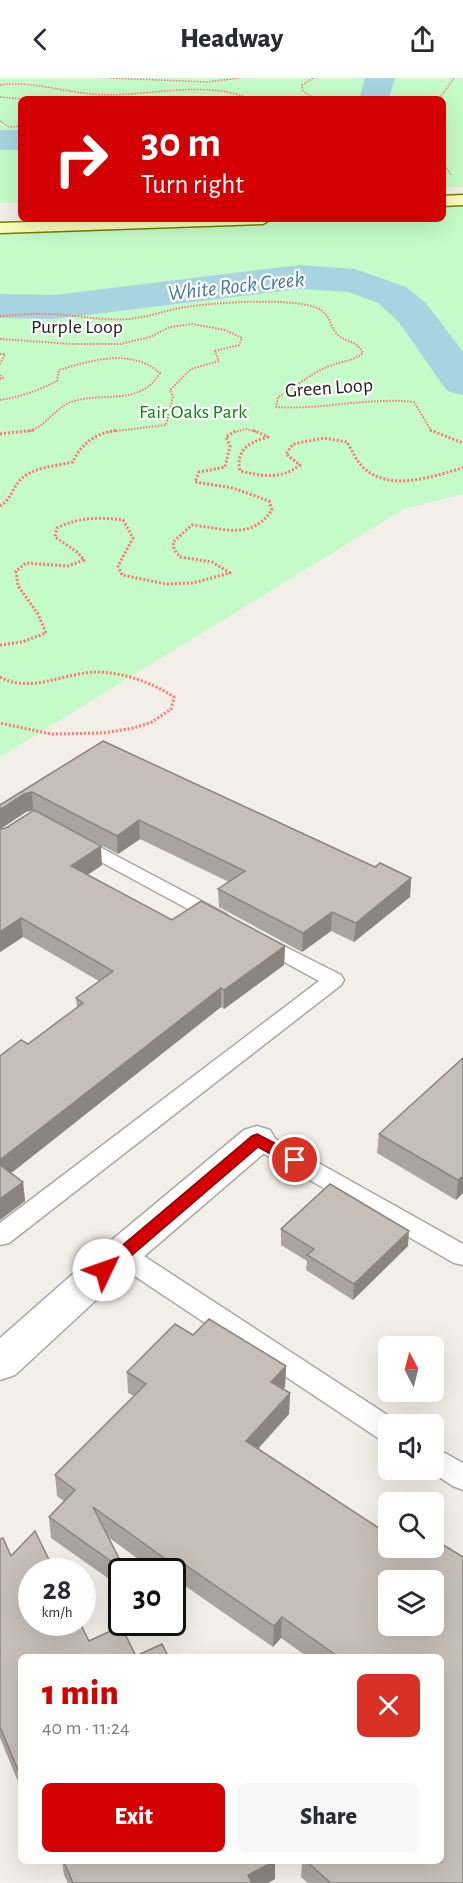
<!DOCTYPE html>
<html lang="en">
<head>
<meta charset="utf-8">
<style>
	:root { --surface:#fff; --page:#f7f7f7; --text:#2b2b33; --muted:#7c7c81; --accent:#d20003 }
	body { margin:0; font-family:"Alegreya Sans",sans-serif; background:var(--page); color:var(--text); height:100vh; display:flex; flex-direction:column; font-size:22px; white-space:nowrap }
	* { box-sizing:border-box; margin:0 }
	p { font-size:20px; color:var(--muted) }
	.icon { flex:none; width:33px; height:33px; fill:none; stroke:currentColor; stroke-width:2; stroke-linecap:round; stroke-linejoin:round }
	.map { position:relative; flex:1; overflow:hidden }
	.side { position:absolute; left:18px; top:1576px; width:426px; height:210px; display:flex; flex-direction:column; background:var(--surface); border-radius:9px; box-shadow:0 6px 24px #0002 }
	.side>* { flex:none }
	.hud { position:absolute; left:18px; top:18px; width:428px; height:126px; border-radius:9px; box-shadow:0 6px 24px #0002; background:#d20003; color:#fff; overflow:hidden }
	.needle { width:39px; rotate:353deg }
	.buttons { position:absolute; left:378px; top:1258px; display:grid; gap:12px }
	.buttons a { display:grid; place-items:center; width:66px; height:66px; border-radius:9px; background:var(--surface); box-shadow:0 6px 24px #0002; font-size:30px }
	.speed { position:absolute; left:18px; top:1480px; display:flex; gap:12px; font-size:30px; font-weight:700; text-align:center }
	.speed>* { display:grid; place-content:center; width:78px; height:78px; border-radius:50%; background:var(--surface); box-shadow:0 6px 24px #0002; line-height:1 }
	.speed small { font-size:15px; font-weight:400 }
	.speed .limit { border:3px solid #111; border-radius:9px; background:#fff; color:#111 }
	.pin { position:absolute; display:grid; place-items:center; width:51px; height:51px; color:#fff; margin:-26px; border:3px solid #fff; border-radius:50%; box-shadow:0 2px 6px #0007 }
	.me { position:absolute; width:66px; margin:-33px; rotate:48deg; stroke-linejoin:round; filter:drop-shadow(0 0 4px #0008) }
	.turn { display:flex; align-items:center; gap:21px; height:126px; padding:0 24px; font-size:27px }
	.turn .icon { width:78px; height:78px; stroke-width:2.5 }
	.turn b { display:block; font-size:42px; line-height:51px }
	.round { display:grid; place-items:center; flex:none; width:63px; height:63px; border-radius:9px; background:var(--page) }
	.overview { display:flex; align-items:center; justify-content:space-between; height:102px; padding:0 24px }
	h1 { font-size:36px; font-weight:800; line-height:45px; color:var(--accent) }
	.primary-button { display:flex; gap:12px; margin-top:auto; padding:12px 24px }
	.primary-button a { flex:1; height:69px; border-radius:9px; background:var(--accent); color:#fff; font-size:24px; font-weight:800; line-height:69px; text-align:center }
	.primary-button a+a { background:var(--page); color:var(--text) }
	header { display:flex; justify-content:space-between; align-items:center; height:78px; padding:0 24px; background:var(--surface); font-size:27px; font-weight:800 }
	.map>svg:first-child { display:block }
</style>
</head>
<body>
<header><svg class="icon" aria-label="back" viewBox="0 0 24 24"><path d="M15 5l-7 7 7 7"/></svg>Headway<svg class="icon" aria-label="share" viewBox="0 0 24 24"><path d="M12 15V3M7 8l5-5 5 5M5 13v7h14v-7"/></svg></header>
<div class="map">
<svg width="463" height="1805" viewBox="0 0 463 1805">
	<rect width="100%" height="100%" fill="#f2eee8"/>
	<!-- park -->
	<g fill="#c5fbc8">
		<polygon points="0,0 463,0 463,109 443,110 442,21 21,21 21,124 0,125"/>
		<polygon points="443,128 463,128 463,416 404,431 0,679 0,145 108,141 442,141"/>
	</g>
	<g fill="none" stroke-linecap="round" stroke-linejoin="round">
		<!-- river -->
		<g fill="#a7d4e0" fill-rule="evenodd">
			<polygon points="365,0 395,0 389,21 359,21"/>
			<rect x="0" y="52" width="21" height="20"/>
			<polygon points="300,187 355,191 406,209 426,225 463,274 463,317 447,313 398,243 378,225 349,214 300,211 54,241 0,240 0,216 54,217"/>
		</g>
		<defs>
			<g id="lane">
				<polygon points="75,756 226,836 229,840 226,844 219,846 212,844 68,766 65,762 68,758"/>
				<polygon points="260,856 341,897 344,902 341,907 9,1165 0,1167 0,1145 319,903 253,867 250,862 253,857"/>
				<polygon points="257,1053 265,1055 463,1166 463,1187 454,1185 249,1067 245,1061 249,1055"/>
				<polygon points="121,1167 130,1169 398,1344 399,1347 388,1347 388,1363 378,1360 112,1183 109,1176 112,1169"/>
				<polygon points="434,1369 463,1385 463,1412 453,1408 428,1392 434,1392"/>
			</g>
			<polygon id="street" points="257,1048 270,1052 275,1061 270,1070 135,1186 15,1297 0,1302 0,1260 107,1166 244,1052"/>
			<g id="secondary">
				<polygon points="463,117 463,127 442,128 442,118"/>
				<polygon points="119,141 271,141 263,146 0,155 0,145"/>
			</g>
		</defs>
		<!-- lane casing -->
		<use href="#lane" stroke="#a8a8a8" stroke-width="3"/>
		<!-- street casing -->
		<use href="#street" stroke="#a8a8a8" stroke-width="3"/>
		<!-- secondary casing -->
		<use href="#secondary" stroke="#737f01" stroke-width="3"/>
		<!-- path-far2 -->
		<g stroke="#fe796c" stroke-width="1.5" stroke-dasharray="1.5 1.5" stroke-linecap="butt">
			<polyline points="110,0 207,4 239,0"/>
			<polyline points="313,0 302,7 303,13 315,21"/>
			<path d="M 0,7 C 32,3 60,13 91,16 C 144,21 200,0 251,21"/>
			<polyline points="0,19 22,21"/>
			<polyline points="439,21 454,0"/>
			<polyline points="0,43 9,49 21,48"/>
			<polyline points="442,67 444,86 451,97"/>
		</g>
		<!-- path-far1 -->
		<g stroke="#fe796c" stroke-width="2" stroke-dasharray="1.5 1.5" stroke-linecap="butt">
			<path d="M 0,238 C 17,237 34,235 50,236 C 76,237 101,243 127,241 C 147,240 166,232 185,229 C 212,225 299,218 321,232 C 332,240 330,250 338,257 C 349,266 355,261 363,275 C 352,284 340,283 327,289 C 310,296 294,310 278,319 L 276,329 C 322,332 368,319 414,324 L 432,354"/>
			<polyline points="0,261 72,266 120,266 150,259 170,249 192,246 225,252 242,260 239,267 215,273 219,283 191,291 170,312 173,319 166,347 108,354"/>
			<polyline points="0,276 5,276 0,286"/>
			<polyline points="0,297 3,300 0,301"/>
			<path d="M 0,322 C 21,319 39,312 57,303 L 59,292 C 93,282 130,270 160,295 C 140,329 103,313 71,324 C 54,330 44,352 25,354"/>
			<polyline points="234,354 246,351 257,354"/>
		</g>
		<!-- path -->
		<g stroke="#fe796c" stroke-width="3" stroke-dasharray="2 2" stroke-linecap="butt">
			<path d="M 253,352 L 268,359 C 250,364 235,372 240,393 C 262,398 281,402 300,387 L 286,376 L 293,366 L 324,360 L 347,364 C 352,372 357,385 365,391 C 392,414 433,398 463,390"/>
			<polyline points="430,352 463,365"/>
			<polyline points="0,356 34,352"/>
			<path d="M 0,428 C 11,422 12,411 20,402 C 33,389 56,388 73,384 C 81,365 97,355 117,352"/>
			<path d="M 0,567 L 22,564 L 46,555 L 38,536 L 18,508 L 16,493 L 26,485 L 68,488 L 84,482 L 77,474 L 55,459 L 57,450 C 79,439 99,439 123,442 L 133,460 L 118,488 L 122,497 L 166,506 L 193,505 L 230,495 L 212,484 L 180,479 L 174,471 L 173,464 L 192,447 C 224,450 251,463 272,432 L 269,423 L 233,410 L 195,404 L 199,394 L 225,389 L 230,368 L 226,359 L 237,352"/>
			<path d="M 0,599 C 30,616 64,595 95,594 C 123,594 151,604 174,619 L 171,631 L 152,644 L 134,650 L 103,655 L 51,656 L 0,645"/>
		</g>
		<!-- lane -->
		<use href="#lane" fill="#fff" fill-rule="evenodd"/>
		<!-- street -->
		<use href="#street" fill="#fff" fill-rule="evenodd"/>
		<!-- secondary -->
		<use href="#secondary" fill="#f9fcbc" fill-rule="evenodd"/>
	</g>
	<!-- wall -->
	<g fill="#aba39d" fill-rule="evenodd">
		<polygon points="103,663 375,789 411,800 410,819 354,864 331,853 302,874 219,829 218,811 229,804 140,761 118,776 33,732 26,734 1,751 102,787 87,797 172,842 285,868 284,887 224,931 221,929 11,1095 23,1104 25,1123 0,1142 28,966 77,930 76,920 99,903 23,859 0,874 0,727"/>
		<polygon points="463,980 463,1115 456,1122 377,1075 379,1056"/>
		<polygon points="281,1151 408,1168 353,1222 306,1192 307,1183 281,1167"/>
		<path d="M 209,1241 L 286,1288 L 285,1309 L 283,1311 L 290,1315 L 289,1336 L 258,1371 L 388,1456 L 388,1470 L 434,1470 L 434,1461 L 463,1479 L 463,1805 L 308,1805 L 301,1799 L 302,1784 L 441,1784 L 441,1580 L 309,1580 L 281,1560 L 273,1569 L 178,1503 L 174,1507 L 172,1506 L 172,1494 L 156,1494 L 108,1459 L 126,1494 L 122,1494 L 122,1510 L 51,1460 L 49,1439 L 64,1423 L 57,1418 L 55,1397 L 134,1318 L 128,1315 L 127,1294 L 175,1246 L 193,1257 ZM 388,1503 L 434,1503 L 434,1548 L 388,1548 Z"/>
		<polygon points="0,1461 11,1478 89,1563 136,1578 169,1580 21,1580 21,1711 0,1660"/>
		<polygon points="62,1784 275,1784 275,1801 268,1805 68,1805 64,1797"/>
	</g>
	<!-- shaded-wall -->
	<g fill="#8b8580">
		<polygon points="32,714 33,732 26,734 0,751 0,732 24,716"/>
		<polygon points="139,742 140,761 118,776 117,758"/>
		<polygon points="101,768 102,787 73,807 71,788"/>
		<polygon points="411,800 410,819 354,864 356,845"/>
		<polygon points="332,834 331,853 302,874 303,855"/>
		<polygon points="21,840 23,859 0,874 0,854"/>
		<polygon points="285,868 284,887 224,931 224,912"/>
		<polygon points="221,910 221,929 0,1104 0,1082"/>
		<polygon points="463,1098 463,1115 456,1122 458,1102"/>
		<polygon points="23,1104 25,1123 0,1142 0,1121"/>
		<polygon points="409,1153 408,1168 353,1222 354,1206"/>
		<polygon points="286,1288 285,1309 271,1325 271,1304"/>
		<polygon points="290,1315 289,1336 246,1384 246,1363"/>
		<polygon points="178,1482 178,1503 174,1507 174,1487"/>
		<polygon points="282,1539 281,1560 273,1569 274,1548"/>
		<polygon points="273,1784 275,1784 275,1801 268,1805 247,1805 248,1797"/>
	</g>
	<!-- building -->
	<g fill="#c7beb7" stroke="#8b8580" stroke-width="1.5" fill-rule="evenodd">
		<polygon points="103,663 375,789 380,785 411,800 356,845 332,834 303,855 218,811 245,793 139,742 117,758 32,714 24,716 0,732 0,727"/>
		<polygon points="34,732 101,768 71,788 172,842 201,823 285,868 224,912 221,910 0,1082 0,978 21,962 28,966 83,925 76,920 113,893 21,840 0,854 0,751 6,750"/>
		<polygon points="463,980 463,1098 458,1102 379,1056"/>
		<polygon points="0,1087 23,1104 0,1121"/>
		<polygon points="330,1106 409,1153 354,1206 307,1177 314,1171 281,1151"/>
		<path d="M 209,1241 L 286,1288 L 271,1304 L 290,1315 L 246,1363 L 388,1456 L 388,1470 L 434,1470 L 434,1461 L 463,1479 L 463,1805 L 331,1805 L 307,1784 L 441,1784 L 441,1580 L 340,1580 L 282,1539 L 274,1548 L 178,1482 L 174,1487 L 93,1429 L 126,1494 L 49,1439 L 75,1412 L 55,1397 L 146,1306 L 127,1294 L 175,1246 L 193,1257 ZM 388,1503 L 434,1503 L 434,1548 L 388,1548 Z"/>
		<polygon points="35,1453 55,1494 32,1494 32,1545 80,1545 89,1563 121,1548 136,1578 162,1566 169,1580 21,1580 21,1699 0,1649 0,1461 3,1460 11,1478"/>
		<polygon points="64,1784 273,1784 248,1797 252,1805 73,1805"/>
	</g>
	<!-- route -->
	<polygon fill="#d20003" stroke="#880002" stroke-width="1.5" points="257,1056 300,1078 302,1082 300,1086 289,1086 258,1069 110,1196 104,1198 98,1196 96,1192 98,1188 252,1058"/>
	<g text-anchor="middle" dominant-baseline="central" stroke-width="4.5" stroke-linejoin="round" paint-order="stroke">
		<!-- far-street labels -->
		<g font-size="20" fill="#212121" stroke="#fff">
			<text x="77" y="249">Purple Loop</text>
			<text transform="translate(329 310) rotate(-4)">Green Loop</text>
		</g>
		<!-- far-park labels -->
		<g font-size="20" fill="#088611" stroke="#fff">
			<text x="193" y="334">Fair Oaks Park</text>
		</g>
		<!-- far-water labels -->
		<g font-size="22" font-style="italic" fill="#4376a5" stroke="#fff">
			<text transform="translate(236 208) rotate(-6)">White Rock Creek</text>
		</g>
	</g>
</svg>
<div class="buttons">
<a><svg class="needle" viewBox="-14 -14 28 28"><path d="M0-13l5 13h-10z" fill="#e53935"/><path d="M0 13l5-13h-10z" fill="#7c7c81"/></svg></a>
<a><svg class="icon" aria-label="sound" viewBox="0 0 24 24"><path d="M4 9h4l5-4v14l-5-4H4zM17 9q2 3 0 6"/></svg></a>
<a><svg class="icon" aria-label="search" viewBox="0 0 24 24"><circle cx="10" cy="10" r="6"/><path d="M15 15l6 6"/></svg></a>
<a><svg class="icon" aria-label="layers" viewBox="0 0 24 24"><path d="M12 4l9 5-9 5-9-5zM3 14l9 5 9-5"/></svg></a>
</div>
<div class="speed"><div>28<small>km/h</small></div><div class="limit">30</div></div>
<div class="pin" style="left:295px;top:1082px;background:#d93025"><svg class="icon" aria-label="arrive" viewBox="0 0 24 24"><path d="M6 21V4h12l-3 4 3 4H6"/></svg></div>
<svg class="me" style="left:104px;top:1192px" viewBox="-20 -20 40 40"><circle r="19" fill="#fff"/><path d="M0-13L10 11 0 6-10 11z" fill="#d20003"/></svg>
<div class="hud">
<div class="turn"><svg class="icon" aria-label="right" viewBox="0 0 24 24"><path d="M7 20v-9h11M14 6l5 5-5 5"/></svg><div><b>30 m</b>Turn right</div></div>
</div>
<section class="side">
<div class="overview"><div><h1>1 min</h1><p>40 m · 11:24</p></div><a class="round" style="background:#d93025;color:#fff"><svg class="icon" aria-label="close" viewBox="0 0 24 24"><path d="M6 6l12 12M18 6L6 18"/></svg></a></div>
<div class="primary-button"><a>Exit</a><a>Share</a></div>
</section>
</div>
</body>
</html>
